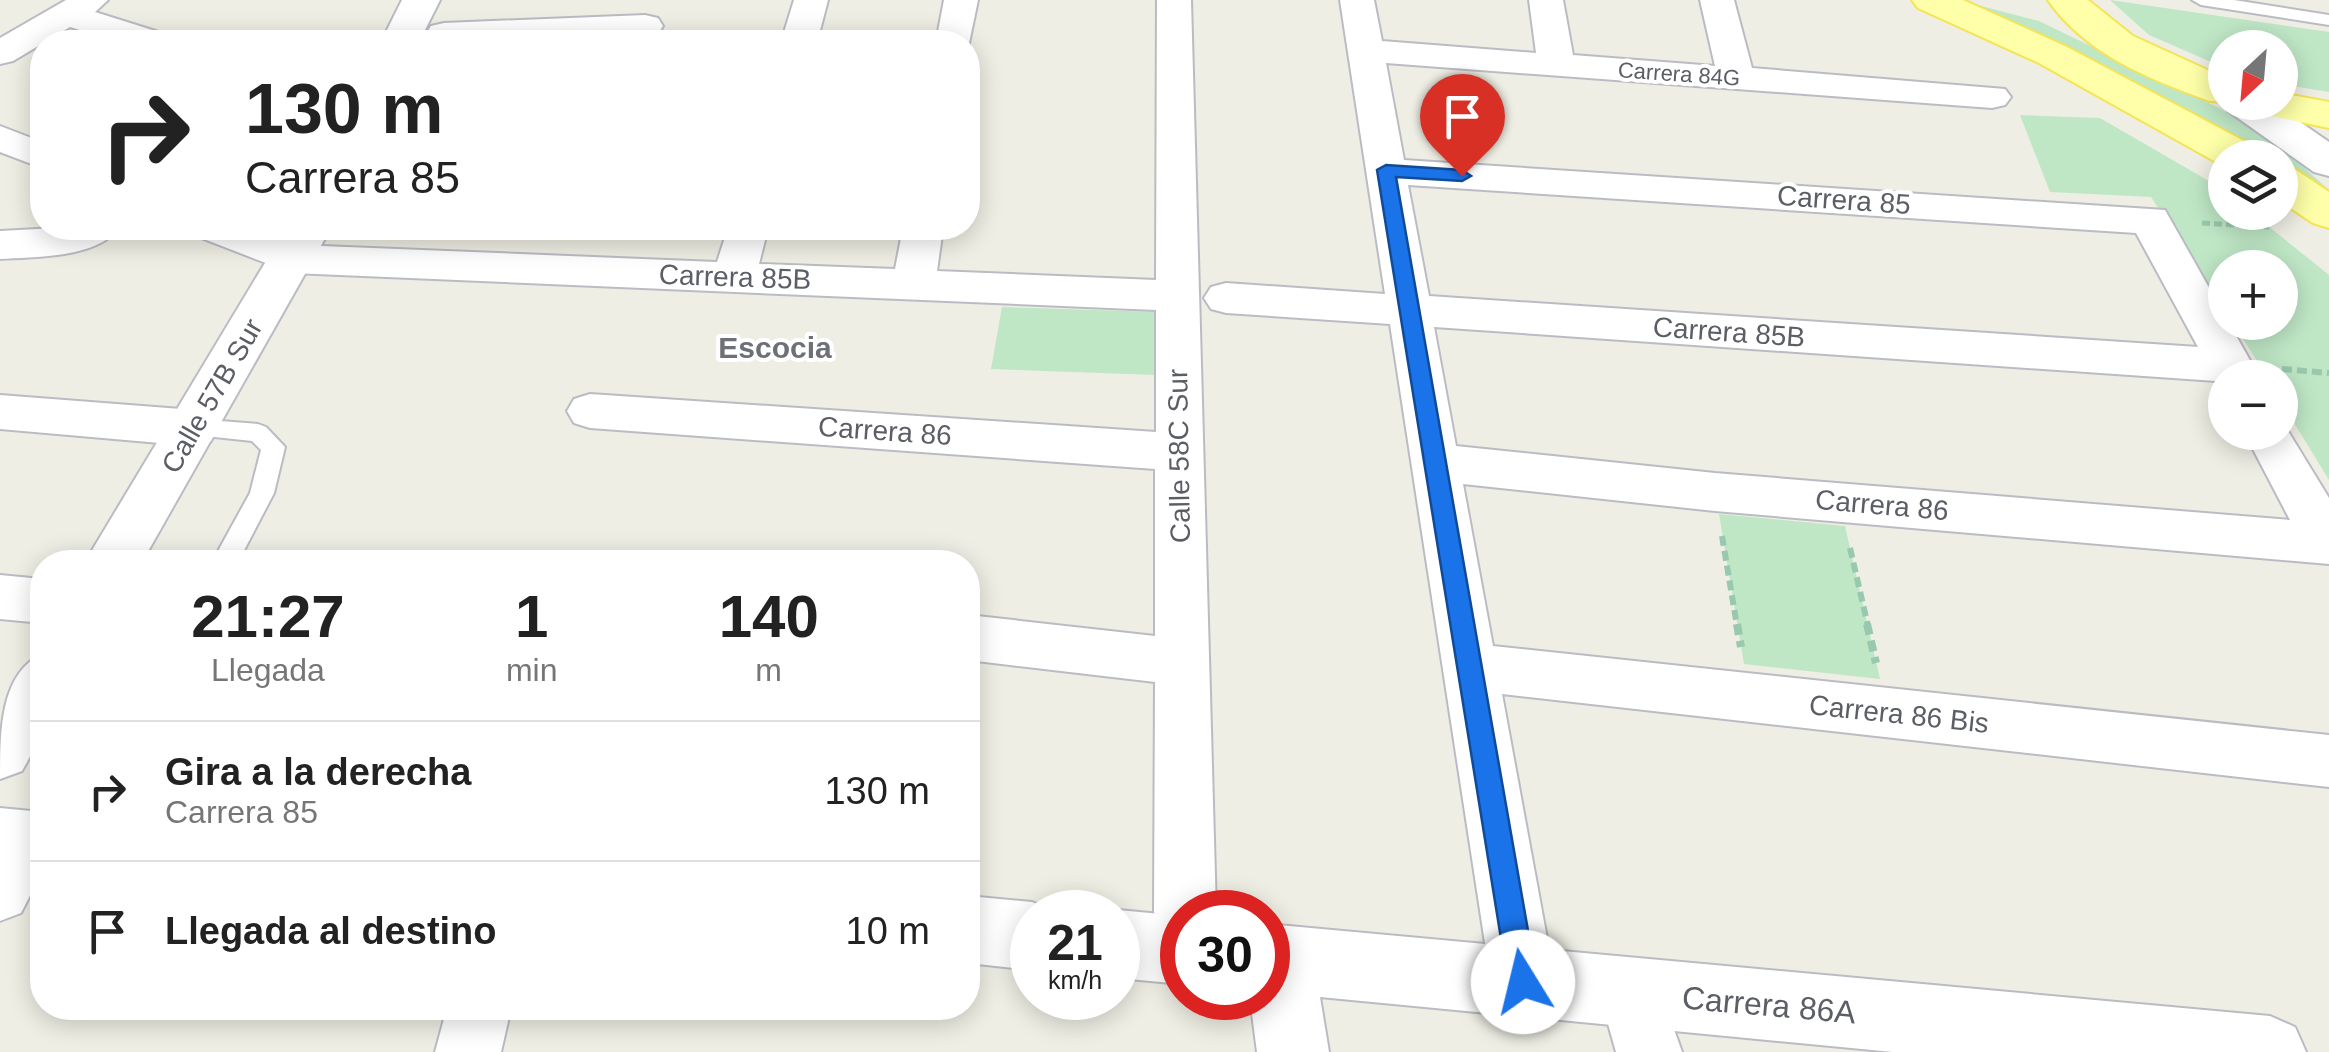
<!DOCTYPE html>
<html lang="es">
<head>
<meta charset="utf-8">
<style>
	:root { --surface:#fff; --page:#f6f6f6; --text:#222; --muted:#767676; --line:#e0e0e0 }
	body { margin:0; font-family:Arial,sans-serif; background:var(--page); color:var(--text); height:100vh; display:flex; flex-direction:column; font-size:38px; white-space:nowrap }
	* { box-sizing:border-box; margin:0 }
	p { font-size:32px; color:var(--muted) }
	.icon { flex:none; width:55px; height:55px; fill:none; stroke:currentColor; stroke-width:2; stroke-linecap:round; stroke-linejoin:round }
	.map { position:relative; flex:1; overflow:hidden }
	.sheet { position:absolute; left:30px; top:550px; width:950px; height:470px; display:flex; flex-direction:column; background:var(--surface); border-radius:40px; box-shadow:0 5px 25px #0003 }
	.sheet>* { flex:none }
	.hud { position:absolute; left:30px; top:30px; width:950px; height:210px; border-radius:40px; box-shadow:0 5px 25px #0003; background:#fff; color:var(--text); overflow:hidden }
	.needle { width:65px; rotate:206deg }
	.controls { position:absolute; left:2208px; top:30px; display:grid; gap:20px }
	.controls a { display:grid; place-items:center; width:90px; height:90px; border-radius:50%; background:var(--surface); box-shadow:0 5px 25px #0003; font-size:50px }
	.speed { position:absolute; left:1010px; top:890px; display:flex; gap:20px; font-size:50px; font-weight:700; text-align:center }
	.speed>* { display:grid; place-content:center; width:130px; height:130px; border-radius:50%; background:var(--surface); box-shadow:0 5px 25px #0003; line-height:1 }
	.speed small { font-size:25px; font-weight:400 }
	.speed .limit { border:15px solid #d22; background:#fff; color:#111 }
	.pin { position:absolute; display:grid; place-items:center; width:85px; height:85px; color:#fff; margin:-102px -42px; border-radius:50% 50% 50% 0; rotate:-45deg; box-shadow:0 0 10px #0007 }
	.pin .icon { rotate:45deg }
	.me { position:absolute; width:110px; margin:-55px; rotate:351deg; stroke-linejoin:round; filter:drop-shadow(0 0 8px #0008) }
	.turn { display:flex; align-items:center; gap:35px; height:210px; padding:0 50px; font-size:45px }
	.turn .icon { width:130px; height:130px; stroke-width:2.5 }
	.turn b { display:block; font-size:70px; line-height:85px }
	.eta { display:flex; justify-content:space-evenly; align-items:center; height:170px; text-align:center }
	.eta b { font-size:60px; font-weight:700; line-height:70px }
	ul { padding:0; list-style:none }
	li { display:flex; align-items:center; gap:30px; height:140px; padding:0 50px; border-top:2px solid var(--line) }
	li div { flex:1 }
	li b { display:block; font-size:38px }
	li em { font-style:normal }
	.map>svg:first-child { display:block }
</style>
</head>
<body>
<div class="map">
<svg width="2329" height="1052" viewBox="0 0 2329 1052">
	<rect width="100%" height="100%" fill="#efeee4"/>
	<!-- green -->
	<g fill="#bfe7c6">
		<polygon points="1958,0 2039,21 2221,109 2282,148 2329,190 2280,161 2280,158"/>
		<polygon points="2110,0 2329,32 2329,92 2280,84 2280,48 2225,48 2225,68 2149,35"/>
		<polygon points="2020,115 2100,118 2221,188 2225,191 2225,212 2252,213 2329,275 2329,480 2280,400 2280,378 2267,377 2233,323 2280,322 2280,268 2225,268 2225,309 2151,197 2050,192"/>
		<polygon points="1002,307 1160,312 1156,375 991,369"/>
		<polygon points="1719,514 1845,526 1880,679 1744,664"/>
	</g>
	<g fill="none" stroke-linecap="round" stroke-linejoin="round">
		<defs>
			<g id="service">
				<polygon points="2192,0 2234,0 2329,15 2329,25 2201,5"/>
				<polygon points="194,419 258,424 266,427 285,447 274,493 238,562 212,562 250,493 261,450 252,441 186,434 182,428 186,422"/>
			</g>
			<g id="minor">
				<polygon points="66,0 108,0 95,12 165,34 170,42 118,42 70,27 13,61 0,64 0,38"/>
				<polygon points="794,0 828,0 817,42 781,42"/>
				<polygon points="944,0 978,0 968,48 968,42 936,42"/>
				<polygon points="1157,0 1191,0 1216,912 1182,912 1182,941 1163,933 1154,912 1155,682 968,660 968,615 1155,636 1155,469 590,428 574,423 567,411 574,399 590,394 1156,432 1156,310 292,273 201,238 195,228 253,228 297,245 717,262 728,228 768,228 759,264 895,269 903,228 943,228 937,271 1156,280"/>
				<path d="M 1340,0 L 1374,0 L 1382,41 L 1536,53 L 1529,0 L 1563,0 L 1573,55 L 1715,66 L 1700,0 L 1734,0 L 1752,68 L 2005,89 L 2011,97 L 2005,105 L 1992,108 L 1386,63 L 1404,160 L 2165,210 L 2260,378 L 2225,378 L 2225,391 L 2216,381 L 1434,327 L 1456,446 L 1715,473 L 2290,520 L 2244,432 L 2280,432 L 2280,418 L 2329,498 L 2329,564 L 1715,511 L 1463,484 L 1493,646 L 2329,735 L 2329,787 L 1502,694 L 1555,982 L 1545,1004 L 1523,1014 L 1501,1004 L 1491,982 L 1390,324 L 1226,313 L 1211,309 L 1204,298 L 1211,287 L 1226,283 L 1385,294 ZM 1408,185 L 2136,233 L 2198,347 L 1429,296 Z"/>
				<polygon points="645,15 658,18 663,26 658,34 435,42 426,34 431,26 444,23"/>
				<polygon points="0,126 42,142 42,168 0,152"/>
				<path d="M 56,228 L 118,228 C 99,258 32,257 0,259 L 0,231 Z"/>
				<polygon points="0,395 194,410 211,415 218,428 211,441 194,446 0,429"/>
				<polygon points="0,575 42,579 42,623 0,619"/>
				<polygon points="27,814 42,820 42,872 21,913 0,921 0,833 6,822"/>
				<polygon points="1631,960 1653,970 1682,1052 1616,1052 1599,992 1609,970"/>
				<polygon points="447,1008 511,1008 501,1052 435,1052"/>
			</g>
			<g id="tertiary">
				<polygon points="402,0 440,0 419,42 381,42"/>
				<polygon points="286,228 331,228 142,562 85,562"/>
				<path d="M 42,654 L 42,735 L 22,771 L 0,779 C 0,731 0,674 42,654 Z"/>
				<polygon points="0,808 42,812 42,874 0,870"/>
				<polygon points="968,896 1032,902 1056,912 1032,912 1032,970 968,963"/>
				<polygon points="1118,910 1182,916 1182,984 1118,978 1118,912 1112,912"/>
				<polygon points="1268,924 2270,1016 2295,1027 2306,1052 1893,1052 1320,997 1329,1052 1257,1052 1250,998 1268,998"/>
			</g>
			<polygon id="secondary" points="2225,98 2225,102 2271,102 2329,142 2329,176 2314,172 2228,111 2222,102"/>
			<g id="primary">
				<polygon points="1912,0 1963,0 2067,47 2257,148 2263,158 2225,158 2225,167 2039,63 1918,8"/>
				<path d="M 2048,0 L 2088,0 L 2133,36 L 2225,78 L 2225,102 L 2232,102 L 2210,101 C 2151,80 2085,54 2048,0 Z"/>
				<polygon points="2280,93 2329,102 2329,128 2247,111 2242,102 2280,102"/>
				<polygon points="2280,166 2296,170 2329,192 2329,228 2313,223 2280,201"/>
			</g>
		</defs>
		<!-- service casing -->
		<use href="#service" stroke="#bbbcc3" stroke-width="4"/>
		<!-- minor casing -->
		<use href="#minor" stroke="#bbbcc3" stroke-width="4"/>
		<!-- tertiary casing -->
		<use href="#tertiary" stroke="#bbbcc3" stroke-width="4"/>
		<!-- secondary casing -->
		<use href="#secondary" stroke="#b9bbc2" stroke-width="4"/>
		<!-- primary casing -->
		<use href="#primary" stroke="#f5e456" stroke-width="4"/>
		<!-- path-far2 -->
		<polyline stroke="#98c8ae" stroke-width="5" stroke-dasharray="8 4" stroke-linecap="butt" points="2202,223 2269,227"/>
		<!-- path-far1 -->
		<g stroke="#98c8ae" stroke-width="6" stroke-dasharray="10 5" stroke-linecap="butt">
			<polyline points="2282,369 2329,373"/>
			<polyline points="1722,536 1737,626"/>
			<polyline points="1850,548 1868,626"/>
		</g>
		<!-- path -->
		<g stroke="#98c8ae" stroke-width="8" stroke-dasharray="11 6" stroke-linecap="butt">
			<polyline points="1737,624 1741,647"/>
			<polyline points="1867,624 1876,663"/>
		</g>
		<!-- service -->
		<use href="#service" fill="#fff" fill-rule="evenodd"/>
		<!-- minor -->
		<use href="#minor" fill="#fff" fill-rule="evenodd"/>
		<!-- tertiary -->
		<use href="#tertiary" fill="#fff" fill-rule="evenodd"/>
		<!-- secondary -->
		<use href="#secondary" fill="#fff" fill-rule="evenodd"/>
		<!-- primary -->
		<use href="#primary" fill="#feffa8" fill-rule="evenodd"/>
	</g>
	<!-- route -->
	<polygon fill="#1a73e8" stroke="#114b97" stroke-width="2.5" points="1386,165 1462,170 1471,176 1462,181 1396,177 1537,982 1533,992 1523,997 1513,992 1508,982 1377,170"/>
	<g text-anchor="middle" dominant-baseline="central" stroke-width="8" stroke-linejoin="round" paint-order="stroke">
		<!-- far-street labels -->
		<g font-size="22" fill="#5c5e65" stroke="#fff">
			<text transform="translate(1679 74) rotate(4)">Carrera 84G</text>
		</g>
		<!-- street labels -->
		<g font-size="28" fill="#5c5e65" stroke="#fff">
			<text transform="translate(1844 200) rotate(4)">Carrera 85</text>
			<text transform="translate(735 277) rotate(2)">Carrera 85B</text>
			<text transform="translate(1729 332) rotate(4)">Carrera 85B</text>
			<text transform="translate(212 396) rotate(-60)">Calle 57B Sur</text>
			<text transform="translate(885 431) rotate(4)">Carrera 86</text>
			<text transform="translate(1179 456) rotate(-91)">Calle 58C Sur</text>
			<text transform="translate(1882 505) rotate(5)">Carrera 86</text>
			<text transform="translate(1899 714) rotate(6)">Carrera 86 Bis</text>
		</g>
		<!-- neighbourhood labels -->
		<g font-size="30" font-weight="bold" fill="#6d7077" stroke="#fff">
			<text x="775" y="347">Escocia</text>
		</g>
		<!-- near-street labels -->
		<g font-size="32" fill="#5c5e65" stroke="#fff">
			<text transform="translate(1769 1005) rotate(5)">Carrera 86A</text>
		</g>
	</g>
</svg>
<div class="controls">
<a><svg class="needle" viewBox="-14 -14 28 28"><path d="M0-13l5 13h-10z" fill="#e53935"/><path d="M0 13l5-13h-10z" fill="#767676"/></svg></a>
<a><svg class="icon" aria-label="layers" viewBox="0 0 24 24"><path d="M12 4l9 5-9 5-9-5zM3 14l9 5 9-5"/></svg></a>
<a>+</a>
<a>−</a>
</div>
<div class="speed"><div>21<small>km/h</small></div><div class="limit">30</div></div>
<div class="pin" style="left:1462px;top:176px;background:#d93025"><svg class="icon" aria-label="arrive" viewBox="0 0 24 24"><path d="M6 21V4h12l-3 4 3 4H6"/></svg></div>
<svg class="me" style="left:1523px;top:982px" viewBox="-20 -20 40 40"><circle r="19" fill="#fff"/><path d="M0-13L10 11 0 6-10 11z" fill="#1a73e8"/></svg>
<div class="hud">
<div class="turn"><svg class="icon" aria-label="right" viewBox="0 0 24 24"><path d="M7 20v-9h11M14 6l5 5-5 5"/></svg><div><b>130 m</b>Carrera 85</div></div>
</div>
<section class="sheet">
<div class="eta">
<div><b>21:27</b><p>Llegada</p></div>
<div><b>1</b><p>min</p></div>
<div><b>140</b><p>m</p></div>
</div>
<ul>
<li><svg class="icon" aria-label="right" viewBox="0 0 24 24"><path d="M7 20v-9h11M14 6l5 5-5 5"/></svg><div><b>Gira a la derecha</b><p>Carrera 85</p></div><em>130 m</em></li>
<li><svg class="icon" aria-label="arrive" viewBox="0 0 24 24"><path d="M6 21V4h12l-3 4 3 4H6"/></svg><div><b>Llegada al destino</b></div><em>10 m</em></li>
</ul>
</section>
</div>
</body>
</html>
